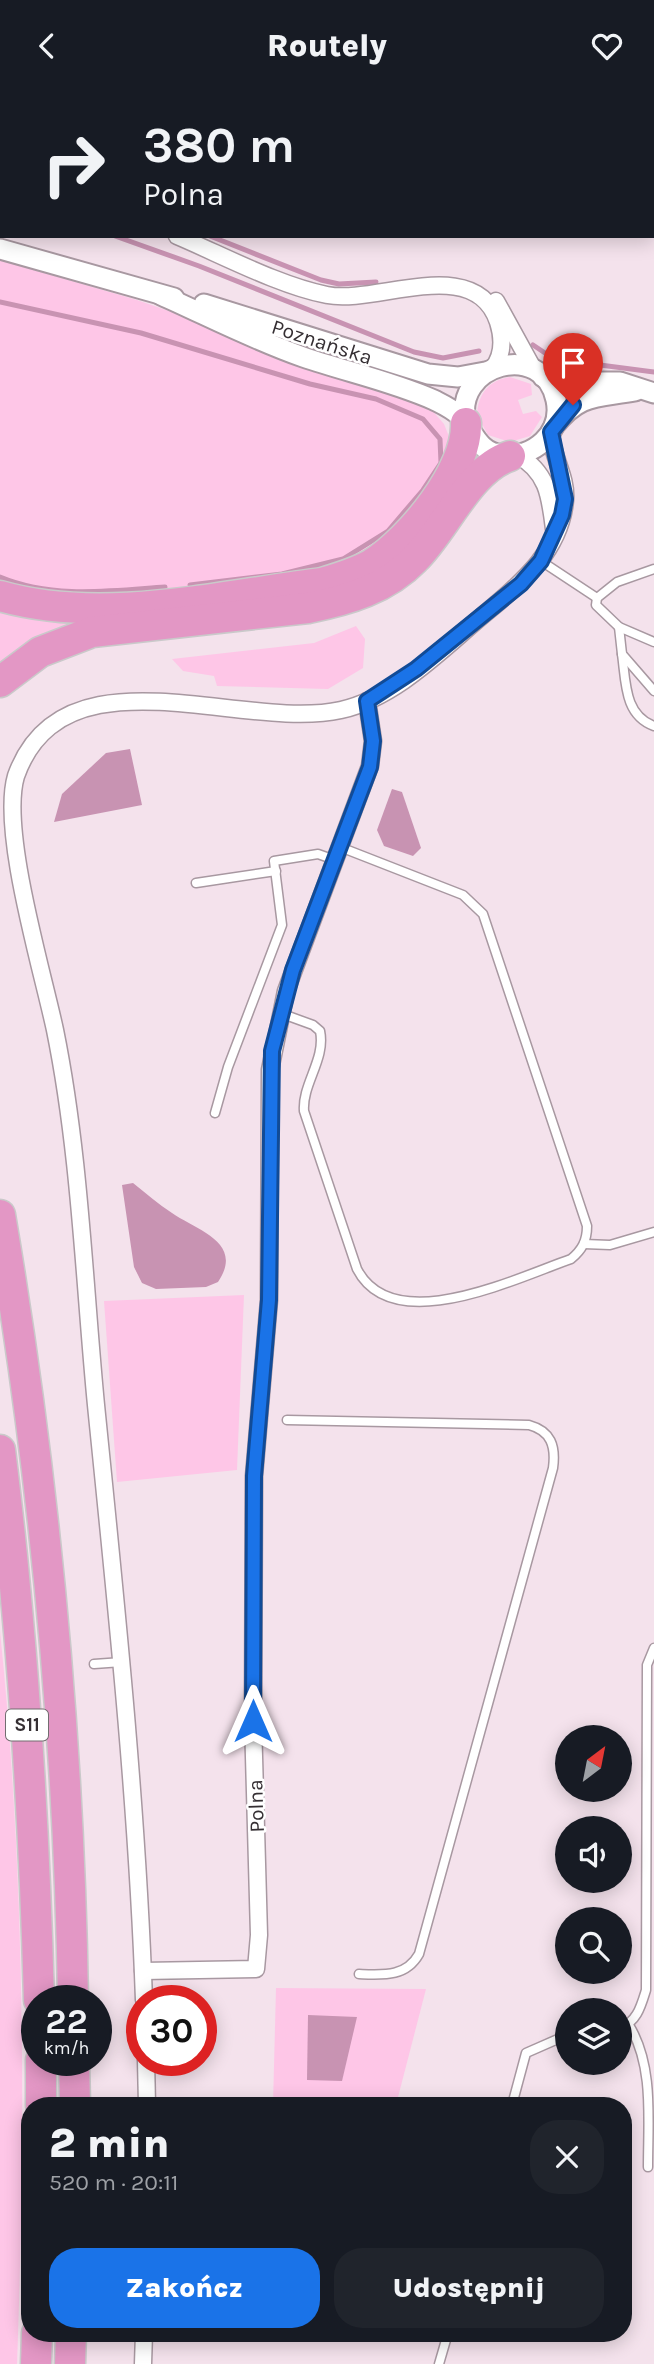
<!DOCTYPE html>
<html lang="pl">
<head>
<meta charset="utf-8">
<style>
	:root { --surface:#171b24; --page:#20242c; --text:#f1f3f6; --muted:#9ea1a6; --accent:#1a73e8 }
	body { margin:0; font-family:Karla,sans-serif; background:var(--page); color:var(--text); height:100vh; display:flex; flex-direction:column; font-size:26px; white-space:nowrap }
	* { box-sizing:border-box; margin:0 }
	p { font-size:23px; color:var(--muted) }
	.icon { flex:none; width:38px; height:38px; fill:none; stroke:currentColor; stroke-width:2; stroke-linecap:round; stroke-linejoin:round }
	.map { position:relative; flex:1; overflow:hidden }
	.side { position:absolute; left:21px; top:2006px; width:611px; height:245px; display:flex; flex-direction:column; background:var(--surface); border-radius:28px; box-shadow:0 4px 18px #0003 }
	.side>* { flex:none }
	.banner { position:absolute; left:0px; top:0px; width:654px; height:147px; box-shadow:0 4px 18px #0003; background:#171b24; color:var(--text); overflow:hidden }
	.needle { width:46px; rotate:32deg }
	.tools { position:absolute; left:555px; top:1634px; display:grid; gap:14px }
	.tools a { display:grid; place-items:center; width:77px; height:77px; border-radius:50%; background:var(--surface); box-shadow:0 4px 18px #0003; font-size:35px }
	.speed { position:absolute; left:21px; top:1894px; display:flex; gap:14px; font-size:35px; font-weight:700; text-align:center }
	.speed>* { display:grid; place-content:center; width:91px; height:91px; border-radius:50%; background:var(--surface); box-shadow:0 4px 18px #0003; line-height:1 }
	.speed small { font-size:18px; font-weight:400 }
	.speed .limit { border:10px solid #d22; background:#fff; color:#111 }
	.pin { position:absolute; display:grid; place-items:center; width:60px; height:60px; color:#fff; margin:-72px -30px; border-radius:50% 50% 50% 0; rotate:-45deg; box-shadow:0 0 7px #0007 }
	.pin .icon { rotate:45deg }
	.me { position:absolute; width:77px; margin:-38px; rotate:0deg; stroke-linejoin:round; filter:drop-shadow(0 0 5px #0008) }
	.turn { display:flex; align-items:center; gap:24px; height:147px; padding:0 28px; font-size:32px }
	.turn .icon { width:91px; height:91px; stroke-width:2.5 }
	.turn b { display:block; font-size:49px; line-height:60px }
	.round { display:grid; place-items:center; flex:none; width:74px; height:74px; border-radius:28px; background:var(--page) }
	.overview { display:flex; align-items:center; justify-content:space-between; height:119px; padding:0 28px }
	h1 { font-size:42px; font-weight:800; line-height:52px }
	.button { display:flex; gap:14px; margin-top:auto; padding:14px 28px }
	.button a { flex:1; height:80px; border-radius:28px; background:var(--accent); color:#fff; font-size:28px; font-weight:800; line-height:80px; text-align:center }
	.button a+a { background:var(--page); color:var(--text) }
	header { display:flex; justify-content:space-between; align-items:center; height:91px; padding:0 28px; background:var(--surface); font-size:32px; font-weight:800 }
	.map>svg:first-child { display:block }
</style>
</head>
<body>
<header><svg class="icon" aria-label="back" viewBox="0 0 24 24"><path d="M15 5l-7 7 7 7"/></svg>Routely<svg class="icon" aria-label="heart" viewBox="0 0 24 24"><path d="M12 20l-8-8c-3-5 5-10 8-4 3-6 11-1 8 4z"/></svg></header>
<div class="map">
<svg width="654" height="2273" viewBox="0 0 654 2273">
	<rect width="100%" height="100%" fill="#f4e2ec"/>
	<!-- green -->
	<g fill="#fec6e7">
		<polygon points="0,169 137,209 371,290 431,318 444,333 450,348 443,383 377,458 296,487 67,508 0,496"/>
		<path d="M 510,286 L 531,293 L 532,304 L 518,309 L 523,323 L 536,320 L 542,326 L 530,345 L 510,351 L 488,344 L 477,324 C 478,303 489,289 510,286 Z"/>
		<polygon points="0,516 90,529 0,576"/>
		<polygon points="356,535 365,548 363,577 328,598 217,595 214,585 183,580 172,568 314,552"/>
		<polygon points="244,1204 237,1379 117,1391 104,1210"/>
		<path d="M 0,1540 C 25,1783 26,2029 17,2273 L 0,2273 Z"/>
		<polygon points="276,1897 426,1898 396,2014 273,2014"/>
	</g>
	<!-- water -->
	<g fill="#c893b2">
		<polygon points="130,658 142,714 54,731 62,703 106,662"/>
		<polygon points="392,698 402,701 421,757 413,765 384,755 377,739"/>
		<path d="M 133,1092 C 146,1102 158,1113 172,1122 C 196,1139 245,1151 218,1191 L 206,1196 L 156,1198 L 142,1192 L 134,1176 L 122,1094 Z"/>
		<polygon points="308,1924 357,1926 342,1990 307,1989"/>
	</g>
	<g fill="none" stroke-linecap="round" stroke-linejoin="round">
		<!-- stream -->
		<g stroke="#c893b2" stroke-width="5">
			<polyline points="0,71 2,72"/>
			<polyline points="0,109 2,109"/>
			<polyline points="115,145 199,175 414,261 443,267 479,260"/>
			<polyline points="210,145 321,189 339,193 376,191"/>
			<polyline points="0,211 141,242 310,293 376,308 423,328 440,348 441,372 423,399 388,440 343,468 282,483 190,494"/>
			<polyline points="533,254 554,268 654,281"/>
			<path d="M 0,486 C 53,508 109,500 165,496"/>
		</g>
		<defs>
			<g id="service">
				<polyline points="541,470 597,507"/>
				<polyline points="654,478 617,491 597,507 596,514 619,536 654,551"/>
				<polyline points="619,536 622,563 654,600"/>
				<path d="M 622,563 C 626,591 624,624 654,635"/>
				<polyline points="196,792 276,780"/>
				<path d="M 280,922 L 313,934 L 320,940 C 326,968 302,993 304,1020 L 357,1178 C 393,1248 516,1187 571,1168 C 582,1159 587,1150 587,1135 L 483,823 L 463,804 L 340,756"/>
				<polyline points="215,1022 228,976 282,834 274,770 318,763 335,769"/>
				<polyline points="584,1153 610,1154 654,1141"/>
				<path d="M 287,1329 L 529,1334 C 551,1340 556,1355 553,1377 L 419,1863 C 406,1886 384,1884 359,1883"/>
				<polyline points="94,1573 122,1571"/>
				<path d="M 629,1934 C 654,1975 648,2028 648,2076"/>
				<path d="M 620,1937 C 637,1931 641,1915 646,1899 L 647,1574 L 654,1557"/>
				<polyline points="512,2014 526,1962 567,1944"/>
				<polyline points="439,2273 448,2242"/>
			</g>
			<g id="minor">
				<polyline points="0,85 2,86"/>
				<path d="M 177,145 C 222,164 280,195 327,204 C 377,214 475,162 498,231 C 503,247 504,263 493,277"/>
				<polyline points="496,210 534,279"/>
				<path d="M 517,364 C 548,381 550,406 554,438"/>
				<polyline points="143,1880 256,1878 259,1844 253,1630 254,1385 269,1209 270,979 286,900 370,675 373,650 367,610"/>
				<path d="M 144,1909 C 137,1710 116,1512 96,1314 C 84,1190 80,1062 55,939 C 42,878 0,739 16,685 C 63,553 241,641 341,619 C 398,606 444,556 488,520 C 523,491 561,458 565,409 C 567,384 551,365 551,341"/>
				<polyline points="146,1969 147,2014"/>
				<polyline points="143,2273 144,2242"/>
			</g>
			<g id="tertiary">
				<polyline points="0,158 174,207"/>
				<path d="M 161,204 C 208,225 254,249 303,266 C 347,281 391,290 434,309 C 444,314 453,318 461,326 C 474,341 478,361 502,364 C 533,368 563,342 556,309 C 543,248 452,273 466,332"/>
				<polyline points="204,213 428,283 458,286 485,281"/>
				<polyline points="543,286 559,291 620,291 654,302"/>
				<path d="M 554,335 C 580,302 597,307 635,300"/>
			</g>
			<g id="motorway">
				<path d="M 0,505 C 101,534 219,505 322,492 C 339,487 356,482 372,473 C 410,449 468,379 466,332"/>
				<path d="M 0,591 L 40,561 L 92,541 L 308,517 C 348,509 386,498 415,468 C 445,439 469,378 510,365"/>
				<path d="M 0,1124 C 44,1383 69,1647 73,1909"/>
				<path d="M 0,1359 C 23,1542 34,1725 39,1909"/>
				<polyline points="41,1969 41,2014"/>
				<polyline points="74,1969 75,2014"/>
				<polyline points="36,2273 37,2242"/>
				<polyline points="70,2273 71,2242"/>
			</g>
		</defs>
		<!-- service casing -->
		<use href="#service" stroke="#a898a1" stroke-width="11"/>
		<!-- minor casing -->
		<use href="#minor" stroke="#a898a1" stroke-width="19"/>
		<!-- tertiary casing -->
		<use href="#tertiary" stroke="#a898a1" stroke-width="23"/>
		<!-- motorway casing -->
		<use href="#motorway" stroke="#cac9ca" stroke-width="33"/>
		<!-- service -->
		<use href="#service" stroke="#fff" stroke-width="8"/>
		<!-- minor -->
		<use href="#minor" stroke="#fff" stroke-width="16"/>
		<!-- tertiary -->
		<use href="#tertiary" stroke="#fff" stroke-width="19"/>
		<!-- motorway -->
		<use href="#motorway" stroke="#e397c5" stroke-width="30"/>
	</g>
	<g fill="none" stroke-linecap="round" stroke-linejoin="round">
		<defs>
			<polyline id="route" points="253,1630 254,1385 269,1209 272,960 293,879 370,676 373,650 367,610 416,578 521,493 541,470 562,424 565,408 551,341 573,314"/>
		</defs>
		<!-- route casing -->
		<use href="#route" stroke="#114b97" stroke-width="18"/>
		<!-- route -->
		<use href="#route" stroke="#1a73e8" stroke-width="12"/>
	</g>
	<g text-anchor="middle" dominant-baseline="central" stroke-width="5" stroke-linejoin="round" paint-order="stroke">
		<!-- shield labels -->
		<rect fill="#fff" stroke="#726d70" stroke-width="2" x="6" y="1618.5" width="42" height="31" rx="5"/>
		<g font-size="19" font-weight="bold" fill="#352f33">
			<text x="27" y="1634">S11</text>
		</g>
		<!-- street labels -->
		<g font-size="21" fill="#352f33" stroke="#fff">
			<text transform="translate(322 251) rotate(18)">Poznańska</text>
			<text transform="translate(256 1715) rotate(-92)">Polna</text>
		</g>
	</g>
</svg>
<div class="tools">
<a><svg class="needle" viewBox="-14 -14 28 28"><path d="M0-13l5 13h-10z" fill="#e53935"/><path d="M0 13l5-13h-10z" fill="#9ea1a6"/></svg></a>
<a><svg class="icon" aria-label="sound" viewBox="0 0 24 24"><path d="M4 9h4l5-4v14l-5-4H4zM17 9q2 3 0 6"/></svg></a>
<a><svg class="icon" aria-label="search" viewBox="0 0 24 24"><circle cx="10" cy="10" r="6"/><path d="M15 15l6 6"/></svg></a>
<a><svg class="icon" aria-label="layers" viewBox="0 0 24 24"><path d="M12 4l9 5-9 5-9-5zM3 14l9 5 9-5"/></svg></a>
</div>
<div class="speed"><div>22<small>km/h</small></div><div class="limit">30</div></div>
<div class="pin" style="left:573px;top:314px;background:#d93025"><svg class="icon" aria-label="arrive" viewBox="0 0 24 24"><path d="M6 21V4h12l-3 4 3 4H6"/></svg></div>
<svg class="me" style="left:253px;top:1630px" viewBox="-20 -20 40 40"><path d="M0-17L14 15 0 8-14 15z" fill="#1a73e8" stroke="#fff" stroke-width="4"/></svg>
<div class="banner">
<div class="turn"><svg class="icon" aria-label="right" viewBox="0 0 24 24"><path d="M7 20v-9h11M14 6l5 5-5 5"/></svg><div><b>380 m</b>Polna</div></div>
</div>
<section class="side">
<div class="overview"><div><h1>2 min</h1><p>520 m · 20:11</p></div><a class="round"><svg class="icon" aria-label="close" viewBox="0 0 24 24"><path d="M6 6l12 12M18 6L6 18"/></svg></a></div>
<div class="button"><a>Zakończ</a><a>Udostępnij</a></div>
</section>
</div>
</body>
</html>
